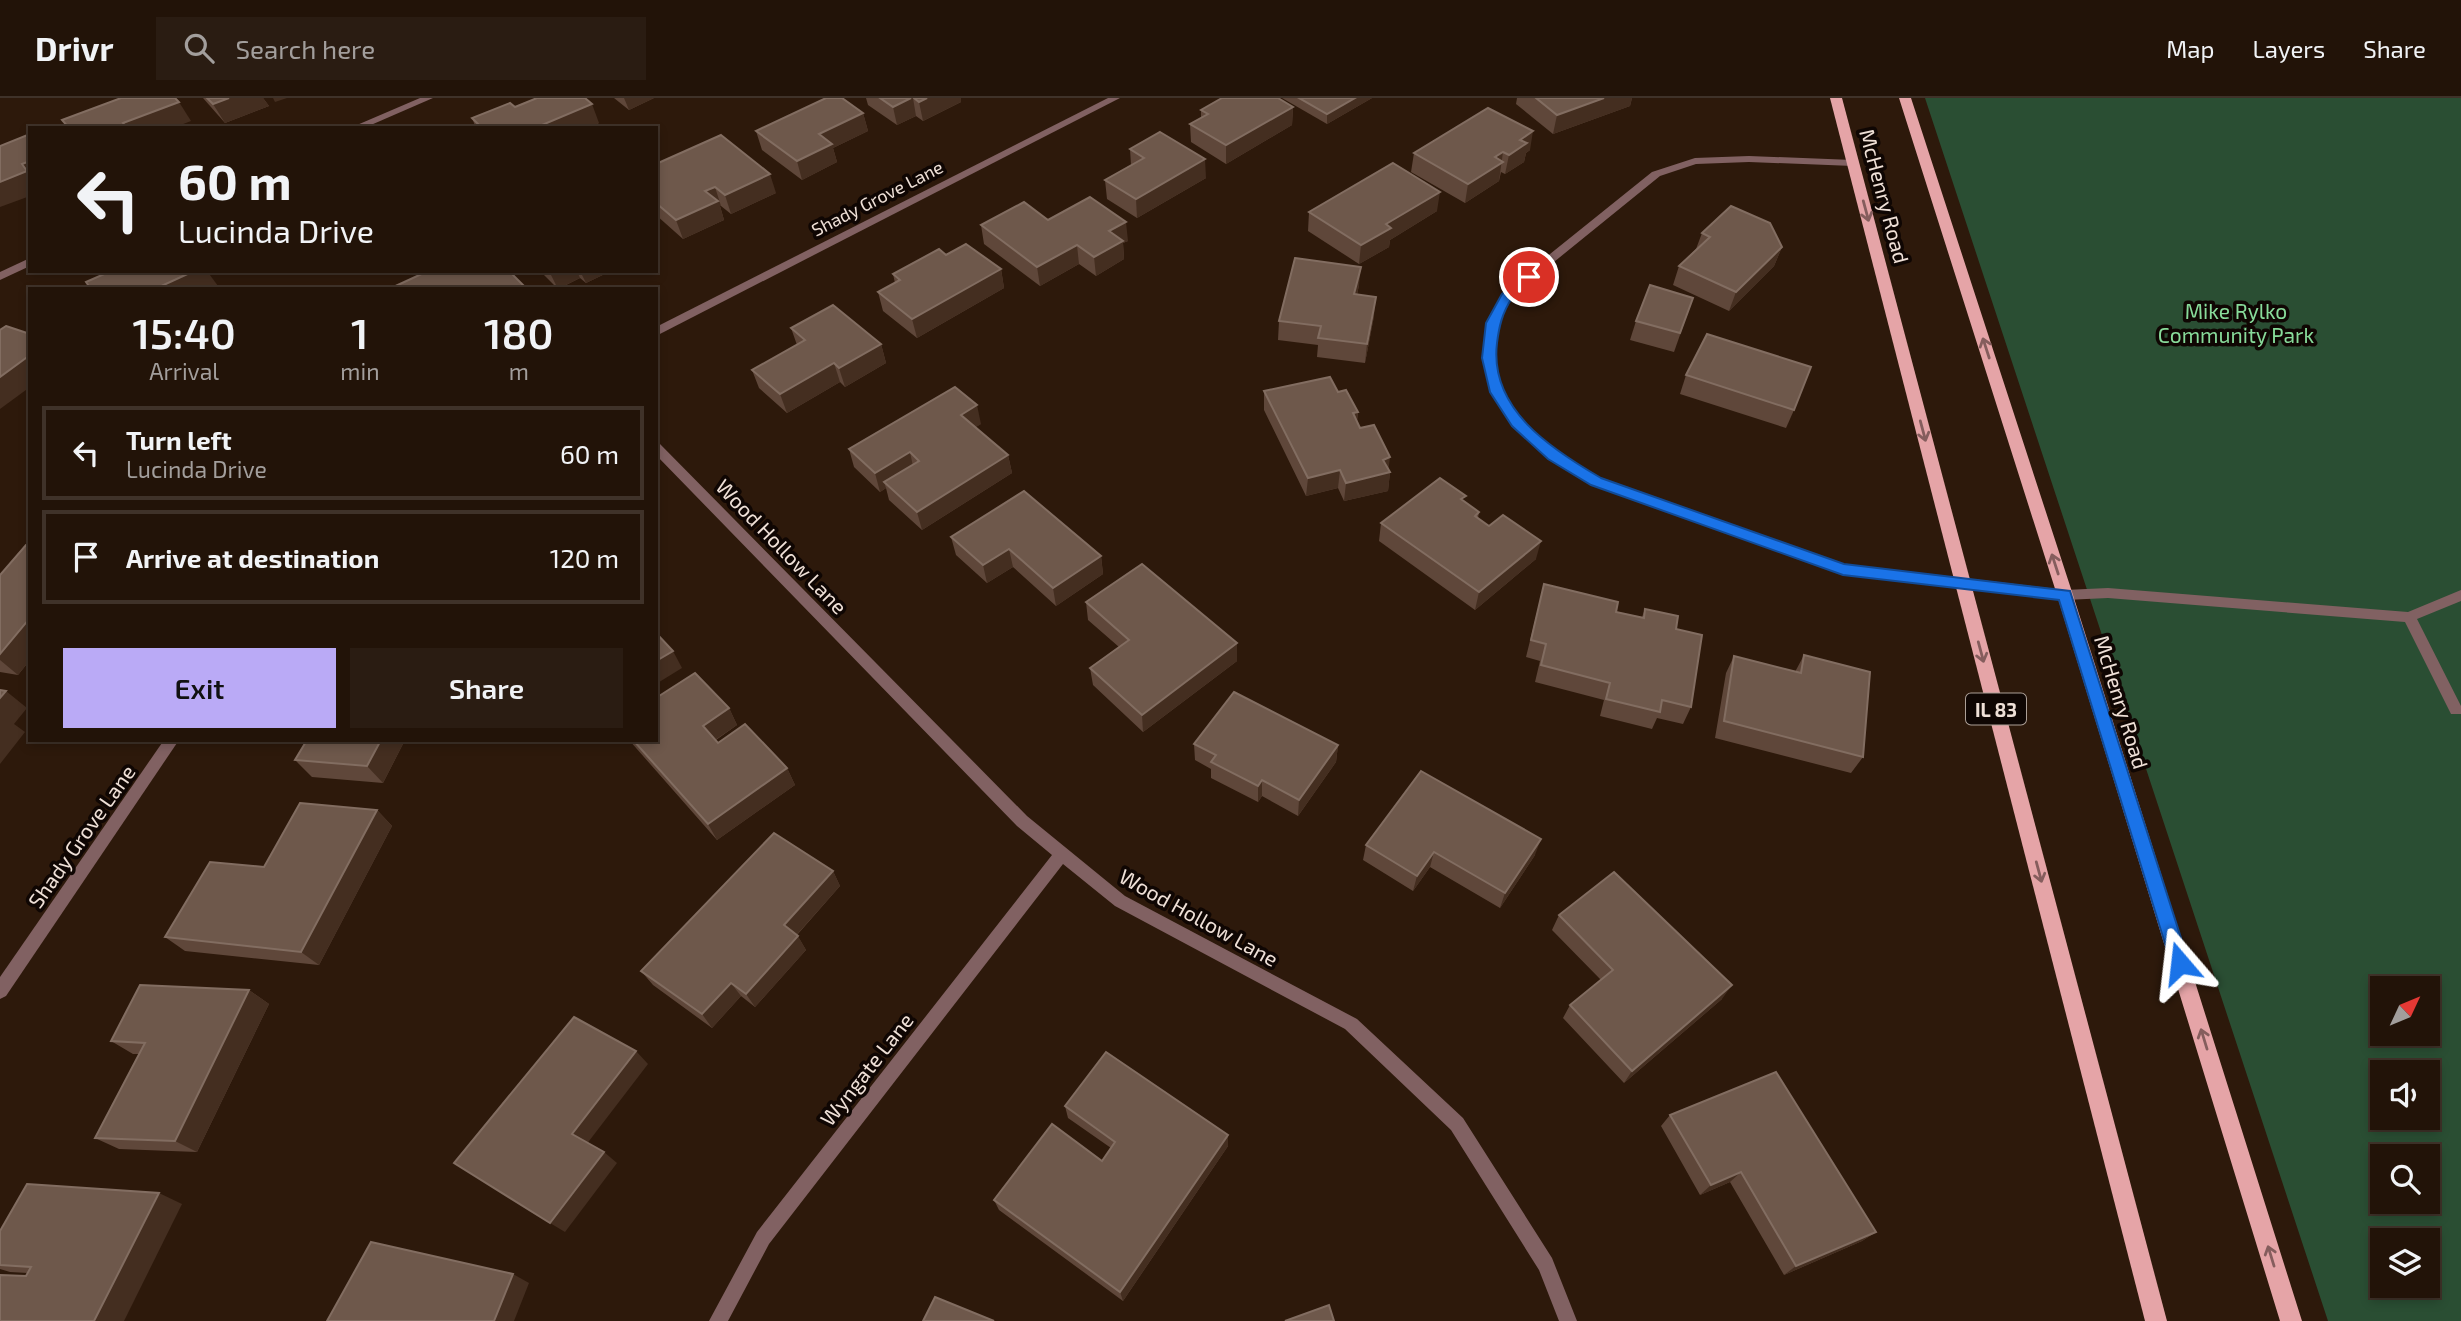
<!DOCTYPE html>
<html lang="en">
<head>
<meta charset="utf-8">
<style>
	:root { --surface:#221308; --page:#2a1c12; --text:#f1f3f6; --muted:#a29e9c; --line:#3f3229; --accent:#baaaf6 }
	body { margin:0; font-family:"Exo 2",sans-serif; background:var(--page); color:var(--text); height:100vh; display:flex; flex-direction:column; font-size:26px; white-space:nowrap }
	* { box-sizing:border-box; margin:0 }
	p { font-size:23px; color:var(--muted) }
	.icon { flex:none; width:38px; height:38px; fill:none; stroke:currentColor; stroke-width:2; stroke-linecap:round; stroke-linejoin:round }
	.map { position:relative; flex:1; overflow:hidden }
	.drawer { position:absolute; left:28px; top:189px; width:630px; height:455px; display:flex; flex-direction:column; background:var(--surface); border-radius:0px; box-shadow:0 4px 10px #0003,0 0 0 2px var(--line) }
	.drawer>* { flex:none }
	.hud { position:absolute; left:28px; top:28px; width:630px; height:147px; border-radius:0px; box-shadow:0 4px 10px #0003,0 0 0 2px var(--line); background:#221308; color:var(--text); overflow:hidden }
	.needle { width:46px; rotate:46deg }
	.fabs { position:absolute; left:2370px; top:878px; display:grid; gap:14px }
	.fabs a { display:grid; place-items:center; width:70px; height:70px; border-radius:0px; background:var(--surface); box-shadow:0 4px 10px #0003,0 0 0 2px var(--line); font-size:35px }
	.pin { position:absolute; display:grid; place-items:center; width:60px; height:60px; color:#fff; margin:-30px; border:4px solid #fff; border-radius:50%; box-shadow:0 2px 7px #0007 }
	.me { position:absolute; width:77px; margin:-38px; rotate:343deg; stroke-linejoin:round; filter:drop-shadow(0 0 5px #0008) }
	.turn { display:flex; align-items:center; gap:24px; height:147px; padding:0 35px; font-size:32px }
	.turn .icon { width:91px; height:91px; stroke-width:2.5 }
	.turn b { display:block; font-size:49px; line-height:60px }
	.eta { display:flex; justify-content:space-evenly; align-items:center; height:119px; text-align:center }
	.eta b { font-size:42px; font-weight:600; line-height:49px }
	.cta { display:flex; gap:14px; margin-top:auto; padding:14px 35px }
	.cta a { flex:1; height:80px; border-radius:0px; background:var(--accent); color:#111; font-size:28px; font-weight:600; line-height:80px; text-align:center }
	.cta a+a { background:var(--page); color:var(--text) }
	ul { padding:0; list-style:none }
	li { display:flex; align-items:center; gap:21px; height:94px; margin:0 14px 10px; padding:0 21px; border:4px solid var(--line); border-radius:0px }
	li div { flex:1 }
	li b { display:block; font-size:26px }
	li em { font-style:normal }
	header { display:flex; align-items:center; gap:42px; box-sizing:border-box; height:98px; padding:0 35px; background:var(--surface); border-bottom:2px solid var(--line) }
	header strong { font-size:33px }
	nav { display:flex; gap:38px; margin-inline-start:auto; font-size:24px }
	.search { width:490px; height:63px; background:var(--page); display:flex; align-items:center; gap:18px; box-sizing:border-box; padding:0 24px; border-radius:0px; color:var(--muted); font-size:26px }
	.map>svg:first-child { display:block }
</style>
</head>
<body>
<header>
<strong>Drivr</strong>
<div class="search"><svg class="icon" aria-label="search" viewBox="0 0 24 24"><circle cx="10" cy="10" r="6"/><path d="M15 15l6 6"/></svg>Search here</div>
<nav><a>Map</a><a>Layers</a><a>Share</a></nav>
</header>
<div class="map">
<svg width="2461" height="1223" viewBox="0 0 2461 1223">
	<rect width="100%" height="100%" fill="#2d190b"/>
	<!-- green -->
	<path fill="#2a4e33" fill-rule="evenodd" d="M 1925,0 L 2461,0 L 2461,1223 L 2328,1223 ZM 2382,891 L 2427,891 L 2427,936 L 2382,936 ZM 2382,975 L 2427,975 L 2427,1020 L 2382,1020 ZM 2382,1059 L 2427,1059 L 2427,1104 L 2382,1104 ZM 2382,1143 L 2427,1143 L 2427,1188 L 2382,1188 Z"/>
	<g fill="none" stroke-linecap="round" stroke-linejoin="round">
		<!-- lane -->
		<polygon fill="#816162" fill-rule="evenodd" points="2108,490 2408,514 2461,492 2461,503 2417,521 2461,608 2461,616 2451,616 2405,524 2108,500 2065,502 2058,497 2065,492"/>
		<!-- street -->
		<g fill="#816162" fill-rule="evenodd">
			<polygon points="420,0 433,0 364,30 350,30"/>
			<polygon points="1108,0 1120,0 656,238 656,229"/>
			<polygon points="1749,58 1853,62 1858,65 1853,68 1749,64 1696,66 1660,78 1512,198 1499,225 1495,260 1501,291 1521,321 1557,354 1600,381 1844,466 2065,492 2070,493 2072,497 2070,501 2065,502 1838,474 1592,387 1549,360 1513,327 1489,291 1483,260 1487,225 1504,193 1652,74 1695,60"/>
			<polygon points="30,160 30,168 0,182 0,174"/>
			<polygon points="656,345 660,346 1027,718 1125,798 1357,921 1463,1020 1552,1160 1577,1223 1559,1223 1539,1172 1451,1032 1345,931 1115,808 1063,766 769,1146 728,1223 709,1223 757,1134 1052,757 1017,728 656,357"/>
			<polygon points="164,642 179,642 6,898 0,901 0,879"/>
		</g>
		<!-- primary -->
		<g fill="#e5a4a7" fill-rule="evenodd">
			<polygon points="1830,0 1842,0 2167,1223 2145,1223"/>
			<polygon points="1899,0 1911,0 2073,497 2302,1223 2280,1223 2057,497"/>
		</g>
	</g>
	<!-- wall -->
	<g fill="#5f473a">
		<polygon points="203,0 263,0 269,8 225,25"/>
		<polygon points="614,0 654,0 629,12"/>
		<polygon points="866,0 961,0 961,4 923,23 916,18 897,27 868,7"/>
		<polygon points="1282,0 1372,0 1327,26"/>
		<polygon points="1517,0 1632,0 1630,8 1553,36 1516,6"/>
		<polygon points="515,9 599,25 587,30 476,30 472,20"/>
		<polygon points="1293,9 1292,27 1226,66 1191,44 1190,26 1201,20 1201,12"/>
		<polygon points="863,15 868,33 833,50 837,64 802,82 762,52 756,33"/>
		<polygon points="1130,51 1206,80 1137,120 1107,101 1105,82 1131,67"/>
		<polygon points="1530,52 1526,55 1524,64 1505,76 1501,74 1499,83 1465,105 1411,74 1414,55"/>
		<polygon points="656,66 776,95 731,116 721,108 720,108 724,122 683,141 656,117"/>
		<polygon points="1437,113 1390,142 1389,149 1359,166 1308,133 1309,114"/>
		<polygon points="1048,122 1128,143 1123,145 1124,161 1096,178 1079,166 1040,188 984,146 981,127"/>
		<polygon points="1702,135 1782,149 1774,168 1729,213 1673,187 1679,168 1696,151"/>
		<polygon points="946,157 1001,171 1004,190 917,240 883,213 878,194 895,185 893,176"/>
		<polygon points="540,173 611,173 586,185 580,180 558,191"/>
		<polygon points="1359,187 1357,197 1374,218 1365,265 1317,259 1318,247 1278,242 1279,223"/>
		<polygon points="1693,200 1674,254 1630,242 1636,223"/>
		<polygon points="791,230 881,246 886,265 845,289 840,284 787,315 759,290 752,272 797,247"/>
		<polygon points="1686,277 1794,312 1786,330 1680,296"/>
		<polygon points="1264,293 1338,294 1358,314 1357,323 1360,330 1390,374 1388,393 1344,403 1338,390 1306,398 1264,312"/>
		<polygon points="981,326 975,329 1008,357 1012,375 922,432 889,402 886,390 880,394 854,369 849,351"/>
		<polygon points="1464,404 1479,414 1478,420 1536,461 1475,512 1379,443 1381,425"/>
		<polygon points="951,439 1101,458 1103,476 1056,508 1013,469 987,485 956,457"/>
		<polygon points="30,447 30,562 18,577 0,574 0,477"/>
		<polygon points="1544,486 1616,514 1642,519 1645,511 1676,531 1691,609 1683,626 1657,620 1652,631 1600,618 1604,602 1535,584 1540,563 1526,559"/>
		<polygon points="1086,504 1237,545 1237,563 1143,634 1093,587 1090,570 1119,549 1088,522"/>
		<polygon points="1804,557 1863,659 1851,675 1715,640 1726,575 1734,558 1795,574"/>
		<polygon points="729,610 737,627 716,642 718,645 787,670 795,687 717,742 629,642 656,642"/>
		<polygon points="301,642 405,642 383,685 312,679 295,662 305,646"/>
		<polygon points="1194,646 1338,647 1336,664 1298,718 1262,698 1258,704 1211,680 1211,671 1195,662"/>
		<polygon points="377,712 392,728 319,867 185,853 165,839 264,769"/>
		<polygon points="1366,747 1535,757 1500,810 1430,769 1413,793 1363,762"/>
		<polygon points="833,773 840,788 797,837 806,852 755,909 741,898 712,930 653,887 641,873"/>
		<polygon points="1559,817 1722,901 1624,985 1563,920 1570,907 1601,882 1552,832"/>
		<polygon points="249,892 269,906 197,1054 119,1051 95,1040 139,956 133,956 111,943"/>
		<polygon points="1065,1008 1228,1048 1123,1203 999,1112 994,1102 1102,1063 1111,1050 1068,1020"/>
		<polygon points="1670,1017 1876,1134 1862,1143 1784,1177 1730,1084 1700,1097 1661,1028"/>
		<polygon points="182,1106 26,1178 28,1175 10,1174 0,1171 0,1133"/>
	</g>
	<!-- shaded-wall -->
	<g fill="#442e20">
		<polygon points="229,0 263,0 269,8 225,25 213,6"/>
		<polygon points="273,0 287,0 275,4"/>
		<polygon points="624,0 654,0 629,12"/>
		<polygon points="911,0 913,0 916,18 897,27 893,9"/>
		<polygon points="927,0 961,0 961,4 923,23 919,4"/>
		<polygon points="1355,0 1372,0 1327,26 1327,16"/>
		<polygon points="1604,0 1632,0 1630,8 1553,36 1557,17"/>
		<polygon points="179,4 191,23 173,30 126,30 123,25"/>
		<polygon points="592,6 599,25 587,30 535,30"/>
		<polygon points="1293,9 1292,27 1226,66 1226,47"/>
		<polygon points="863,15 868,33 833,50 837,64 802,82 797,63 819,36"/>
		<polygon points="1533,33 1530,52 1526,55 1524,64 1505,76 1509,57 1520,42"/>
		<polygon points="1503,54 1499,83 1465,105 1468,86 1495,59"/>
		<polygon points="1205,61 1206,80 1137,120 1136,101"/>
		<polygon points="30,63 30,98 0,109 0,84 22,66"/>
		<polygon points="770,76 776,95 731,116 725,97"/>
		<polygon points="715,89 721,108 720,108 724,122 683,141 676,122 705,93"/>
		<polygon points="1440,94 1437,113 1390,142 1389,149 1359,166 1361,147 1386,126"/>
		<polygon points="1126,124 1128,143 1123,145 1124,161 1096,178 1094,159 1109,133"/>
		<polygon points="1077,147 1079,166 1040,188 1037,169"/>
		<polygon points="1782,149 1774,168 1729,213 1736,194"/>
		<polygon points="1361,169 1359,187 1353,215 1354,196"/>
		<polygon points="1001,171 1004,190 917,240 912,221"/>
		<polygon points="194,173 207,173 218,188 211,191 155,191"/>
		<polygon points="549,173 577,173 580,180 558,191"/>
		<polygon points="580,173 611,173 586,185"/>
		<polygon points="1376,199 1374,218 1365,265 1367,246"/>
		<polygon points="881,246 886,265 845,289 839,270"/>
		<polygon points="30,257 30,289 0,311 0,279"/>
		<polygon points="834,265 840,284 787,315 780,296"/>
		<polygon points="977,307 981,326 965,336 961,317"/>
		<polygon points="1358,314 1356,333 1353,315"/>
		<polygon points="910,354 914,373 884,384 886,390 880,394 875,375"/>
		<polygon points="1008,357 1012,375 922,432 917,414"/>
		<polygon points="1390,359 1388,375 1390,374 1388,393 1344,403 1346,385 1383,362"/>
		<polygon points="1340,372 1338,390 1306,398 1308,380"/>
		<polygon points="1541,443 1536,461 1475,512 1479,494"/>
		<polygon points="1009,451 1013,469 987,485 983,467"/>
		<polygon points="1101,458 1103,476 1056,508 1053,490"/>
		<polygon points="30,520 30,562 18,577 0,562 0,556"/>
		<polygon points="1237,545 1237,563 1143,634 1142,617"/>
		<polygon points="673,553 682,570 656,586 656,563"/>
		<polygon points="6,593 27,610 14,626 25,634 0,666 0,600"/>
		<polygon points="729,610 737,627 712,644 703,628"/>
		<polygon points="381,642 405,642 383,685 367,668"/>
		<polygon points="1338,647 1336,664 1298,718 1299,702"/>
		<polygon points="787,670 795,687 717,742 708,726"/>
		<polygon points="1262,682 1262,698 1258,704 1258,688"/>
		<polygon points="377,712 392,728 319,867 301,854"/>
		<polygon points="1541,741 1535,757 1500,810 1505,795"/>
		<polygon points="1434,754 1430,769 1413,793 1417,778"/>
		<polygon points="833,773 840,788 792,842 784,827"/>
		<polygon points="798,838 806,852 755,909 746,896"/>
		<polygon points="731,885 741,898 712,930 702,916"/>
		<polygon points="1732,887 1722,901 1624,985 1632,973"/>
		<polygon points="249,892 269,906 197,1054 175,1043"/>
		<polygon points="636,953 648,966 586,1047 572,1036"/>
		<polygon points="1228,1037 1228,1048 1123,1203 1120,1194"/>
		<polygon points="604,1054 617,1065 565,1134 550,1125"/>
		<polygon points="1741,1074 1730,1084 1700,1097 1711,1087"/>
		<polygon points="159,1095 182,1106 124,1223 94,1223"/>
		<polygon points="1876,1134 1862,1143 1784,1177 1796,1168"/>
		<polygon points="513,1176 529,1185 514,1223 494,1223"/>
	</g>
	<!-- building -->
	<g fill="#6e584b" stroke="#826d61" stroke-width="2">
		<polygon points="121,0 175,0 179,4 123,25 127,30 69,30 62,22"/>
		<polygon points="207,0 229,0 213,6"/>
		<polygon points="537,0 585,0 592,6 535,30 482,30 472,20 510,5 515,9"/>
		<polygon points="826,0 842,0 863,15 819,36 832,46 797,63 756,33"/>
		<polygon points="880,0 911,0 893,9"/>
		<polygon points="914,0 927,0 919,4"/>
		<polygon points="1222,0 1278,0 1293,9 1226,47 1190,26 1208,16 1201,12"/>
		<polygon points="1299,0 1355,0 1327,16"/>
		<polygon points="1536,0 1604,0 1557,17"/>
		<polygon points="1488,10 1533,33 1520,42 1527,45 1509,57 1503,54 1495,59 1503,64 1468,86 1414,55"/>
		<polygon points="1160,34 1205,61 1136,101 1105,82 1144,60 1130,51"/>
		<polygon points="30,36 30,63 22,66 27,73 0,84 0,48"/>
		<polygon points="721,37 770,76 725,97 715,89 705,93 718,103 676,122 656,105 656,66"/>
		<polygon points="1393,65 1440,94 1386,126 1391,130 1361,147 1309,114"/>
		<polygon points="1090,99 1126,124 1109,133 1123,143 1094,159 1077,147 1037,169 981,127 1024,104 1048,122"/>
		<polygon points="1731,108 1770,125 1782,149 1736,194 1679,168 1710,139 1702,135"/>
		<polygon points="966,146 1001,171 912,221 878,194 900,182 893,176 939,151 946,157"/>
		<polygon points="1295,160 1361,169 1354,196 1376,199 1367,246 1318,240 1321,228 1279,223"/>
		<polygon points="111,173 194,173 155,191 91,191 86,184"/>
		<polygon points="428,173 509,173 527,191 389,191"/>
		<polygon points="1650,187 1693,200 1680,235 1636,223"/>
		<polygon points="833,207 881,246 839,270 834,265 780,296 752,272 805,242 791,230"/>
		<polygon points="6,228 30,236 30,257 0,279 0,232"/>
		<polygon points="1707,236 1811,269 1794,312 1686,277"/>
		<polygon points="1330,279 1338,294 1346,292 1358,314 1353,315 1360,330 1374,327 1390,359 1383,362 1390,374 1346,385 1340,372 1308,380 1264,293"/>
		<polygon points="955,289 977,307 961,317 1008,357 917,414 884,384 919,363 910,354 875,375 849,351"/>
		<polygon points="1440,380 1466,398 1461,401 1479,414 1475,418 1489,428 1503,417 1541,443 1479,494 1381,425"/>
		<polygon points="1024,393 1101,458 1053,490 1009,451 983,467 951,439"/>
		<polygon points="26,447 30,447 30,520 0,556 0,477"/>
		<polygon points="1142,466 1237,545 1142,617 1090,570 1129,542 1086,504"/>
		<polygon points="1544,486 1618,504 1616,514 1644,520 1645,511 1678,518 1676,531 1702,537 1691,609 1662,602 1660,614 1606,601 1610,585 1541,567 1546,546 1531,542"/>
		<polygon points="656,535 673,553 656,563"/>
		<polygon points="1804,557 1870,574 1863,659 1724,623 1734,558 1801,575"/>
		<polygon points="695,575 729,610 703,628 718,645 745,626 787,670 708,726 633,642 656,642 656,600"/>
		<polygon points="0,592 6,593 0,600"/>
		<polygon points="1234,594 1338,647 1299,702 1262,682 1258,688 1211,664 1216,657 1194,646"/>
		<polygon points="307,642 381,642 367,668 295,662"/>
		<polygon points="1421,673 1541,741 1505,795 1434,754 1417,778 1366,747"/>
		<polygon points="300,705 377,712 301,854 165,839 210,764 264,769"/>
		<polygon points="774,735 833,773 784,827 798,838 746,896 731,885 702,916 641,873"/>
		<polygon points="1614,774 1732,887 1632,973 1570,907 1613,872 1559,817"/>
		<polygon points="140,887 249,892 175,1043 95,1040 145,945 111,943"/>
		<polygon points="574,919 636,953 572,1036 604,1054 550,1125 454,1065"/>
		<polygon points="1106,954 1228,1037 1120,1194 994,1102 1052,1026 1102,1063 1115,1044 1065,1008"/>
		<polygon points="1776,974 1876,1134 1796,1168 1741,1074 1711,1087 1670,1017"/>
		<polygon points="27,1086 159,1095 94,1223 0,1223 0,1177 26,1178 31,1169 0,1167 0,1133"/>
		<polygon points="371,1144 513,1176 494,1223 327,1223"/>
		<polygon points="935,1199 994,1223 923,1223"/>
		<polygon points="1329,1207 1334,1223 1285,1223"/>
	</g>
	<!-- one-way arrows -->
	<defs><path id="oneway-shaft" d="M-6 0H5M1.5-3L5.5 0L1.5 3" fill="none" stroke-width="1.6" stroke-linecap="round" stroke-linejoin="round" transform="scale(1.75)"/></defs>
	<g stroke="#855d5d">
		<use href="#oneway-shaft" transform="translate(1866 113) rotate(75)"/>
		<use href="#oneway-shaft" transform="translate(1986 250) rotate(-108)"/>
		<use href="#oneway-shaft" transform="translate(1923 333) rotate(75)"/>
		<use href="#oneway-shaft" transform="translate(2055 466) rotate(-108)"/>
		<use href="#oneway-shaft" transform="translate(1981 554) rotate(75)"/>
		<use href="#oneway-shaft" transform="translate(2039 774) rotate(75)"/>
		<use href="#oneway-shaft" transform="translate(2204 941) rotate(-107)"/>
		<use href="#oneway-shaft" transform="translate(2271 1158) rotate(-107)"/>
	</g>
	<!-- route -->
	<path fill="#1a73e8" stroke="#114b97" stroke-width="2" d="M 1529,175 L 1535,179 C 1529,187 1517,192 1512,200 C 1502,215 1499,229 1497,245 C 1489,311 1551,351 1601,380 L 1844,466 L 2070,493 L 2189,865 L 2186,871 L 2180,874 L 2174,871 L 2171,865 L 2059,502 L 1843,477 L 1591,387 L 1548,361 L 1512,328 L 1490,294 L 1482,260 L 1486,225 L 1502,196 Z"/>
	<g text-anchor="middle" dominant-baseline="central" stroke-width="7" stroke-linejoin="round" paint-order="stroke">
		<!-- far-street labels -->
		<g font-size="18" fill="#efe0d7" stroke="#0f0603">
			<text transform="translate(877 100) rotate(-27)">Shady Grove Lane</text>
		</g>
		<!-- shield labels -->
		<rect fill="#0f0603" stroke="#ac9f97" stroke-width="2" x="1966" y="595.5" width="60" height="31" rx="5"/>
		<g font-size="19" font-weight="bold" fill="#efe0d7">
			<text x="1996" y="611">IL 83</text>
		</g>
		<!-- street labels -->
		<g font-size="21" fill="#efe0d7" stroke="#0f0603">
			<text transform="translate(1885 98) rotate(75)">McHenry Road</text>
			<text transform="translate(782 448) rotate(46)">Wood Hollow Lane</text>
			<text transform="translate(2122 604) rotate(73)">McHenry Road</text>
			<text transform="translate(81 738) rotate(-55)">Shady Grove Lane</text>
			<text transform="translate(1199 819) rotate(29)">Wood Hollow Lane</text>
			<text transform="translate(866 971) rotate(-52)">Wyngate Lane</text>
		</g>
		<!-- park labels -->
		<g font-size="21" fill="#88db9a" stroke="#0f0603">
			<text x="2236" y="212">Mike Rylko<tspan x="2236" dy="24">Community Park</tspan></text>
		</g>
	</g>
</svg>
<div class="fabs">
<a><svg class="needle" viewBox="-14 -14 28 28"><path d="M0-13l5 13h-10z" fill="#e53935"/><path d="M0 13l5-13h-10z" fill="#a29e9c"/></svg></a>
<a><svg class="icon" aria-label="sound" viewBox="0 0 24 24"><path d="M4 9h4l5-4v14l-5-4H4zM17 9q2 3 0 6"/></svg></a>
<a><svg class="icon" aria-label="search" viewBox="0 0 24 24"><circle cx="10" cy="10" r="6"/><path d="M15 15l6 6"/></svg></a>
<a><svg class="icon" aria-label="layers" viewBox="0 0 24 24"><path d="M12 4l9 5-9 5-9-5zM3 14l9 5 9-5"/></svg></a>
</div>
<div class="pin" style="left:1529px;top:179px;background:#d93025"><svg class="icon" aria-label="arrive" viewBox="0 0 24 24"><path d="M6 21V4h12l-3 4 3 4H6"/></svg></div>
<svg class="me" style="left:2180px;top:865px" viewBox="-20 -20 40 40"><path d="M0-17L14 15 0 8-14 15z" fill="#1a73e8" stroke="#fff" stroke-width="4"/></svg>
<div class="hud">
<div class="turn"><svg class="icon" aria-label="left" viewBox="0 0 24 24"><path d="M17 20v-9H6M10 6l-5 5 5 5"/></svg><div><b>60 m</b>Lucinda Drive</div></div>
</div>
<section class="drawer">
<div class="eta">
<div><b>15:40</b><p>Arrival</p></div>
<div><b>1</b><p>min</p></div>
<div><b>180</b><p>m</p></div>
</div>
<ul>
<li><svg class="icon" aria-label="left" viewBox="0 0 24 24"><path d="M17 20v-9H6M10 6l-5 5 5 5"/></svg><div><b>Turn left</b><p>Lucinda Drive</p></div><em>60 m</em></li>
<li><svg class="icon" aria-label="arrive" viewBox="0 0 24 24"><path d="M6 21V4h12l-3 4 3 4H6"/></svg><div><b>Arrive at destination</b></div><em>120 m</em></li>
</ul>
<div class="cta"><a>Exit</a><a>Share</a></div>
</section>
</div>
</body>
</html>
